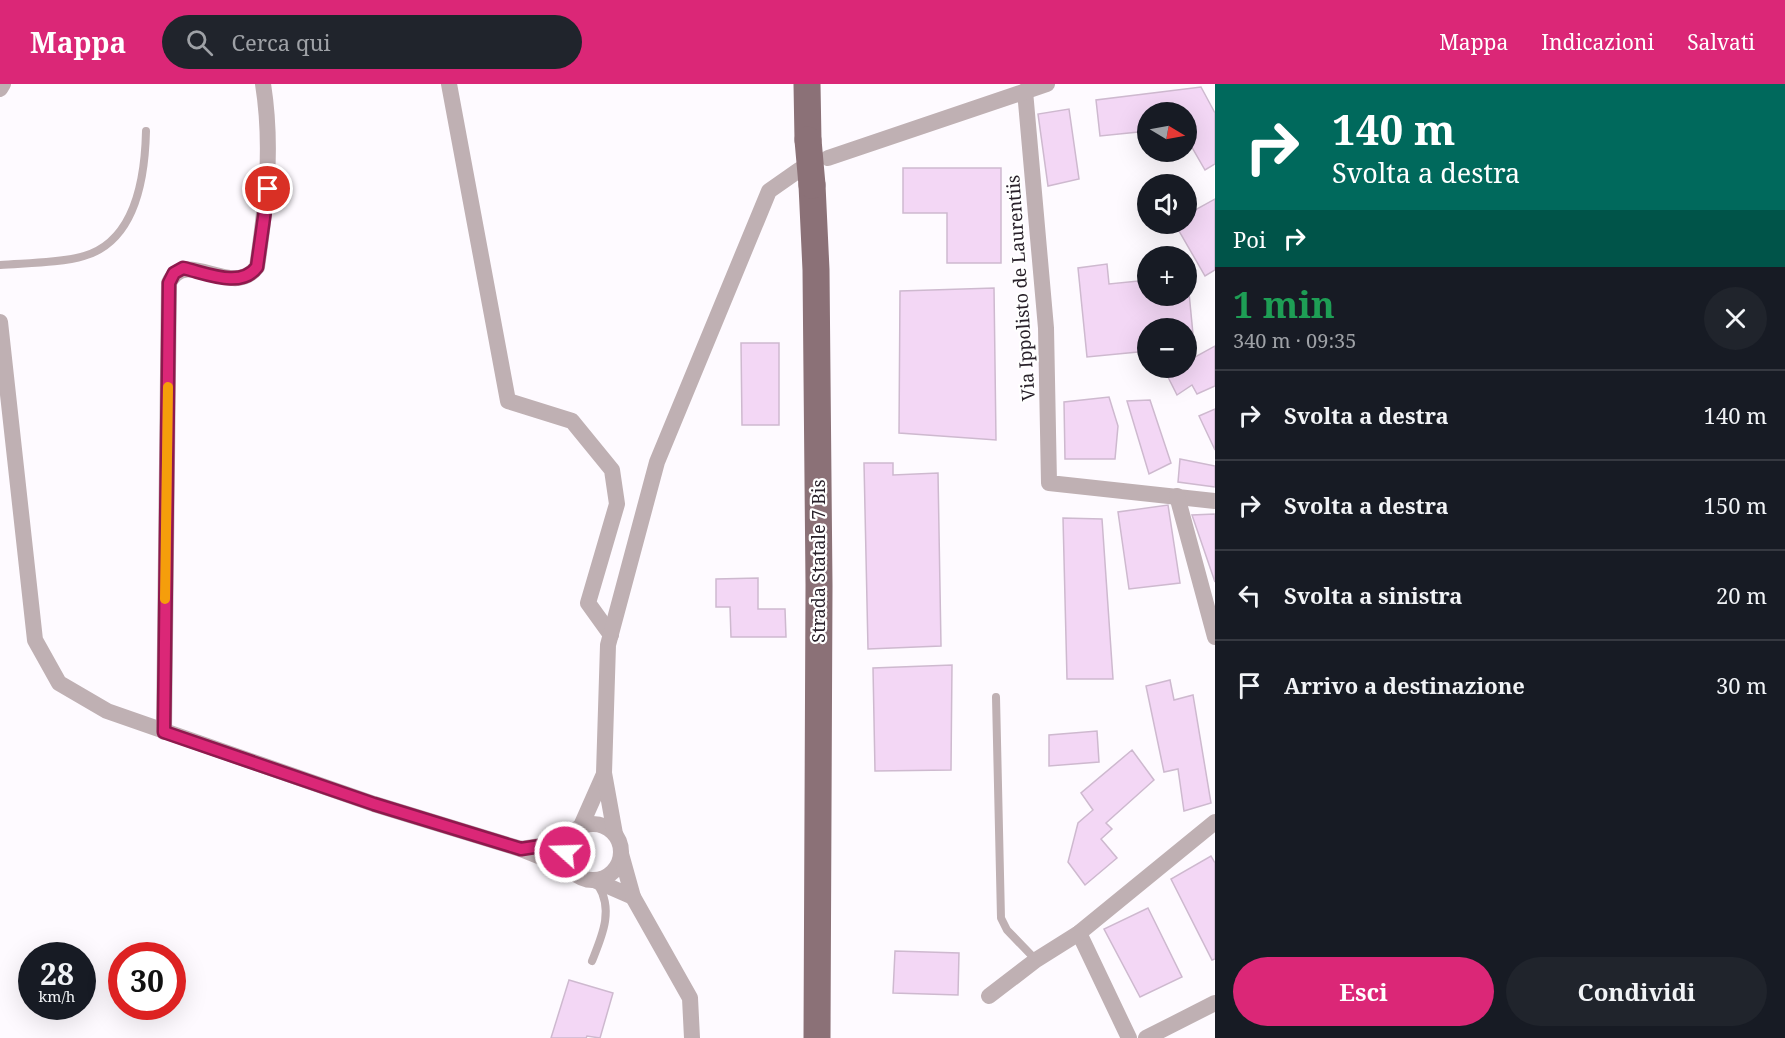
<!DOCTYPE html>
<html lang="it">
<head>
<meta charset="utf-8">
<style>
	:root { --surface:#171b24; --page:#20242c; --text:#f1f3f6; --muted:#9ea1a6; --line:#363941; --accent:#db2777 }
	body { margin:0; font-family:"Noto Serif",serif; background:var(--page); color:var(--text); height:100vh; display:flex; flex-direction:column; font-size:22px; white-space:nowrap }
	* { box-sizing:border-box; margin:0 }
	p { font-size:20px; color:var(--muted) }
	.icon { flex:none; width:33px; height:33px; fill:none; stroke:currentColor; stroke-width:2; stroke-linecap:round; stroke-linejoin:round }
	.map { position:relative; flex:1; overflow:hidden }
	.side { display:flex; flex-direction:column; background:var(--surface); width:570px }
	.side>* { flex:none }
	.banner { background:#00695c; color:#fff; overflow:hidden }
	.needle { width:39px; rotate:100deg }
	.tools { position:absolute; left:1137px; top:18px; display:grid; gap:12px }
	.tools a { display:grid; place-items:center; width:60px; height:60px; border-radius:50%; background:var(--surface); box-shadow:0 6px 24px #0002; font-size:30px }
	.speed { position:absolute; left:18px; top:858px; display:flex; gap:12px; font-size:30px; font-weight:700; text-align:center }
	.speed>* { display:grid; place-content:center; width:78px; height:78px; border-radius:50%; background:var(--surface); box-shadow:0 6px 24px #0002; line-height:1 }
	.speed small { font-size:15px; font-weight:400 }
	.speed .limit { border:9px solid #d22; background:#fff; color:#111 }
	.pin { position:absolute; display:grid; place-items:center; width:51px; height:51px; color:#fff; margin:-26px; border:3px solid #fff; border-radius:50%; box-shadow:0 2px 6px #0007 }
	.me { position:absolute; width:66px; margin:-33px; rotate:290deg; stroke-linejoin:round; filter:drop-shadow(0 0 4px #0008) }
	.turn { display:flex; align-items:center; gap:21px; height:126px; padding:0 18px; font-size:27px }
	.turn .icon { width:78px; height:78px; stroke-width:2.5 }
	.turn b { display:block; font-size:42px; line-height:51px }
	.then { display:flex; align-items:center; height:57px; padding:0 18px; background:#0003; gap:12px; font-size:22px }
	.round { display:grid; place-items:center; flex:none; width:63px; height:63px; border-radius:32px; background:var(--page) }
	.head { display:flex; align-items:center; justify-content:space-between; height:102px; padding:0 18px }
	h1 { font-size:36px; font-weight:700; line-height:45px; color:#1e9e55 }
	.button { display:flex; gap:12px; margin-top:auto; padding:12px 18px }
	.button a { flex:1; height:69px; border-radius:36px; background:var(--accent); color:#fff; font-size:24px; font-weight:700; line-height:69px; text-align:center }
	.button a+a { background:var(--page); color:var(--text) }
	ul { padding:0; list-style:none }
	li { display:flex; align-items:center; gap:18px; height:90px; padding:0 18px; border-top:2px solid var(--line) }
	li div { flex:1 }
	li b { display:block; font-size:22px }
	li em { font-style:normal }
	header { display:flex; align-items:center; gap:36px; box-sizing:border-box; height:84px; padding:0 30px; background:var(--accent); color:#fff }
	header strong { font-size:28px }
	nav { display:flex; gap:33px; margin-inline-start:auto; font-size:21px }
	.search { width:420px; height:54px; background:var(--page); display:flex; align-items:center; gap:15px; box-sizing:border-box; padding:0 21px; border-radius:33px; color:var(--muted); font-size:22px }
	main { display:flex; flex:1; min-height:0 }
	.map>svg:first-child { display:block }
</style>
</head>
<body>
<header>
<strong>Mappa</strong>
<div class="search"><svg class="icon" aria-label="search" viewBox="0 0 24 24"><circle cx="10" cy="10" r="6"/><path d="M15 15l6 6"/></svg>Cerca qui</div>
<nav><a>Mappa</a><a>Indicazioni</a><a>Salvati</a></nav>
</header>
<main>
<div class="map">
<svg width="1215" height="954" viewBox="0 0 1215 954">
	<rect width="100%" height="100%" fill="#fefaff"/>
	<!-- building -->
	<g fill="#f3d7f5" stroke="#ceb9cf" stroke-width="1.5">
		<polygon points="1201,3 1215,29 1215,80 1205,86 1186,53 1186,28 1148,28 1148,47 1100,52 1096,16"/>
		<polygon points="1069,25 1079,95 1048,102 1038,30"/>
		<polygon points="903,84 1001,84 1001,179 947,179 947,129 903,129"/>
		<polygon points="1215,115 1215,186 1205,192 1175,140 1186,140 1186,131"/>
		<polygon points="1107,180 1109,200 1148,196 1148,212 1186,212 1189,209 1193,250 1186,251 1186,244 1148,244 1148,267 1087,273 1078,184"/>
		<polygon points="994,204 996,356 899,349 900,207"/>
		<polygon points="741,259 779,259 779,341 742,341"/>
		<polygon points="1215,262 1215,302 1197,310 1192,301 1177,311 1166,289 1176,284 1186,284 1186,278"/>
		<polygon points="1109,313 1118,342 1115,375 1065,375 1064,318"/>
		<polygon points="1150,316 1171,379 1149,390 1127,317"/>
		<polygon points="1215,325 1215,366 1199,332"/>
		<polygon points="1180,375 1215,382 1215,403 1178,398"/>
		<polygon points="864,379 893,379 893,391 938,389 941,562 868,565"/>
		<polygon points="1168,421 1180,499 1129,505 1118,428"/>
		<polygon points="1215,430 1215,498 1192,431"/>
		<polygon points="1063,434 1102,435 1113,595 1067,595"/>
		<polygon points="758,494 758,525 785,525 786,553 731,553 730,523 716,523 716,495"/>
		<polygon points="952,581 951,686 875,687 873,584"/>
		<polygon points="1170,596 1174,616 1193,611 1211,719 1184,727 1178,685 1164,688 1146,602"/>
		<polygon points="1097,647 1099,678 1049,682 1049,651"/>
		<polygon points="1132,666 1154,696 1106,739 1112,745 1101,755 1117,774 1085,801 1068,778 1078,739 1093,726 1081,709"/>
		<polygon points="1211,772 1215,779 1215,875 1212,876 1171,795"/>
		<polygon points="1148,824 1182,893 1140,913 1104,845"/>
		<polygon points="895,867 959,869 958,911 893,909"/>
		<polygon points="569,896 613,909 600,954 587,952 586,954 551,954"/>
	</g>
	<g fill="none" stroke-linecap="round" stroke-linejoin="round">
		<!-- service -->
		<g stroke="#bfb0b3" stroke-width="8">
			<path d="M 0,181 C 24,179 62,179 84,172 C 136,157 145,93 146,47"/>
			<polyline points="996,613 1001,834 1007,846 1036,876"/>
			<path d="M 592,877 C 602,852 614,826 598,801"/>
		</g>
		<!-- minor -->
		<g stroke="#bfb0b3" stroke-width="16">
			<polyline points="449,0 508,317 572,337 612,386 617,420 588,519 611,551"/>
			<polyline points="0,5 3,0"/>
			<polyline points="1025,7 1046,244 1049,399 1215,417"/>
			<polyline points="828,74 1047,0"/>
			<polyline points="0,238 35,556 59,599 107,627 374,720 521,765"/>
			<polyline points="1177,412 1215,553"/>
			<path d="M 164,648 L 169,199 C 186,162 232,216 257,183 C 266,122 273,62 263,0"/>
			<circle cx="593" cy="768" r="28"/>
			<polyline points="581,742 604,690"/>
			<polyline points="615,750 604,689 608,561 657,378 769,107 799,86"/>
			<polyline points="567,758 521,765 571,785"/>
			<polyline points="594,796 633,813 621,770"/>
			<polyline points="633,813 690,914 692,954"/>
			<polyline points="1079,849 1129,954"/>
			<polyline points="989,912 1036,876 1079,849 1215,738"/>
			<polyline points="1146,954 1215,919"/>
		</g>
		<!-- primary -->
		<g stroke="#8b7177" stroke-width="27">
			<polyline points="807,0 808,56"/>
			<polyline points="812,101 816,186 819,501 817,954"/>
		</g>
		<!-- primary-bridge -->
		<polyline stroke="#8b7177" stroke-width="27" points="808,56 812,101"/>
	</g>
	<g fill="none" stroke-linecap="round" stroke-linejoin="round">
		<defs>
			<path id="route" d="M 268,105 L 257,183 C 241,205 206,189 183,184 L 174,189 L 169,199 L 164,648 L 374,720 L 521,765 L 567,758 L 565,768"/>
		</defs>
		<!-- route casing -->
		<use href="#route" stroke="#8e194d" stroke-width="15"/>
		<!-- route -->
		<use href="#route" stroke="#db2777" stroke-width="10"/>
		<!-- slow -->
		<polyline stroke="#f59e0b" stroke-width="10" points="165,515 168,303"/>
	</g>
	<g text-anchor="middle" dominant-baseline="central" stroke-width="4.5" stroke-linejoin="round" paint-order="stroke">
		<!-- street labels -->
		<g font-size="18" fill="#29212a" stroke="#fff">
			<text transform="translate(1020 204) rotate(-94)">Via Ippolisto de Laurentiis</text>
			<text transform="translate(818 477) rotate(-90)">Strada Statale 7 Bis</text>
		</g>
	</g>
</svg>
<div class="tools">
<a><svg class="needle" viewBox="-14 -14 28 28"><path d="M0-13l5 13h-10z" fill="#e53935"/><path d="M0 13l5-13h-10z" fill="#9ea1a6"/></svg></a>
<a><svg class="icon" aria-label="sound" viewBox="0 0 24 24"><path d="M4 9h4l5-4v14l-5-4H4zM17 9q2 3 0 6"/></svg></a>
<a>+</a>
<a>−</a>
</div>
<div class="speed"><div>28<small>km/h</small></div><div class="limit">30</div></div>
<div class="pin" style="left:268px;top:105px;background:#d93025"><svg class="icon" aria-label="arrive" viewBox="0 0 24 24"><path d="M6 21V4h12l-3 4 3 4H6"/></svg></div>
<svg class="me" style="left:565px;top:768px" viewBox="-20 -20 40 40"><circle r="17" fill="#db2777" stroke="#fff" stroke-width="3"/><path d="M0-11L8 9 0 5-8 9z" fill="#fff"/></svg>
</div>
<section class="side">
<div class="banner">
<div class="turn"><svg class="icon" aria-label="right" viewBox="0 0 24 24"><path d="M7 20v-9h11M14 6l5 5-5 5"/></svg><div><b>140 m</b>Svolta a destra</div></div>
<div class="then">Poi<svg class="icon" aria-label="right" viewBox="0 0 24 24"><path d="M7 20v-9h11M14 6l5 5-5 5"/></svg></div>
</div>
<div class="head"><div><h1>1 min</h1><p>340 m · 09:35</p></div><a class="round"><svg class="icon" aria-label="close" viewBox="0 0 24 24"><path d="M6 6l12 12M18 6L6 18"/></svg></a></div>
<ul>
<li><svg class="icon" aria-label="right" viewBox="0 0 24 24"><path d="M7 20v-9h11M14 6l5 5-5 5"/></svg><div><b>Svolta a destra</b></div><em>140 m</em></li>
<li><svg class="icon" aria-label="right" viewBox="0 0 24 24"><path d="M7 20v-9h11M14 6l5 5-5 5"/></svg><div><b>Svolta a destra</b></div><em>150 m</em></li>
<li><svg class="icon" aria-label="left" viewBox="0 0 24 24"><path d="M17 20v-9H6M10 6l-5 5 5 5"/></svg><div><b>Svolta a sinistra</b></div><em>20 m</em></li>
<li><svg class="icon" aria-label="arrive" viewBox="0 0 24 24"><path d="M6 21V4h12l-3 4 3 4H6"/></svg><div><b>Arrivo a destinazione</b></div><em>30 m</em></li>
</ul>
<div class="button"><a>Esci</a><a>Condividi</a></div>
</section>
</main>
</body>
</html>
